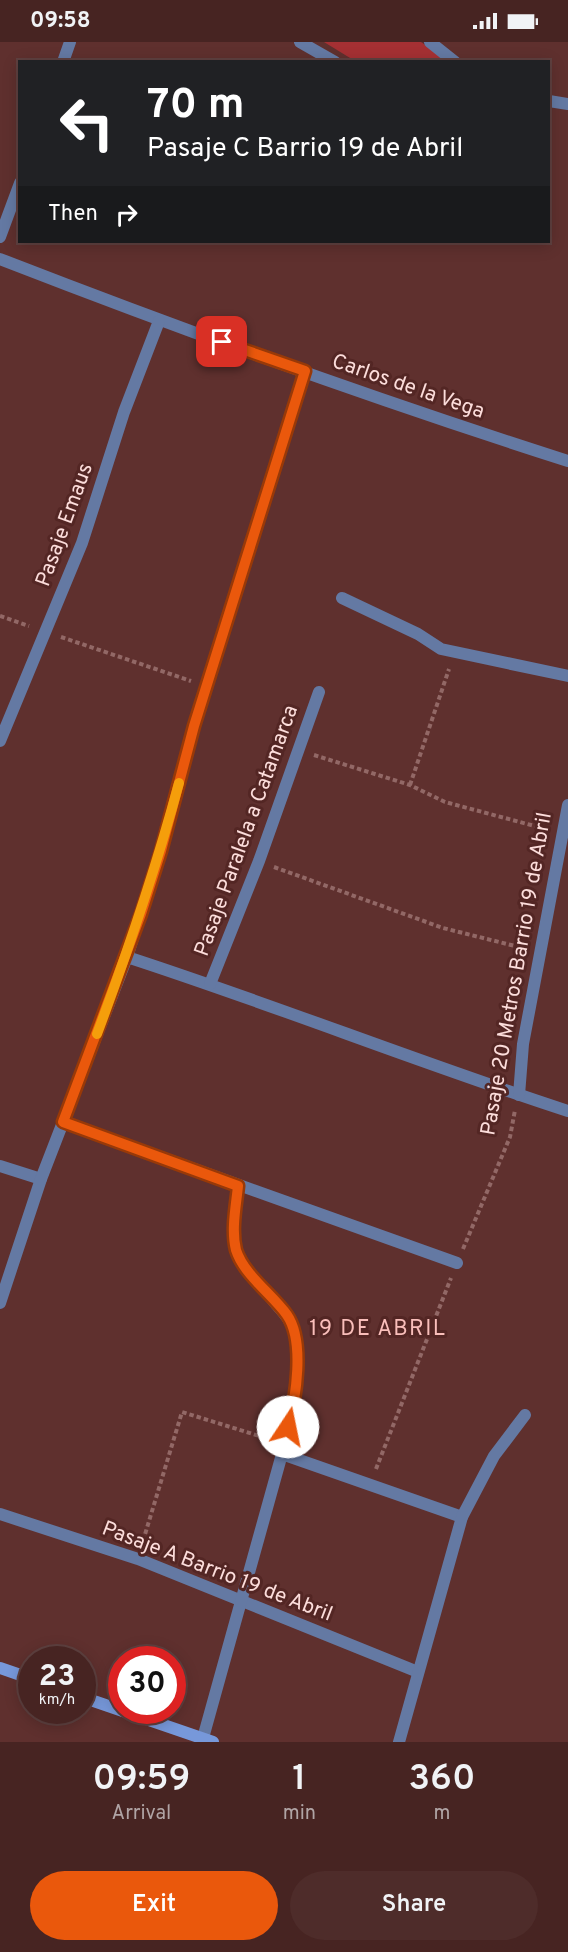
<!DOCTYPE html>
<html lang="en">
<head>
<meta charset="utf-8">
<style>
	:root { --surface:#472422; --page:#4e2c2a; --text:#f1f3f6; --muted:#b0a4a5; --line:#5f4140; --accent:#ea580c }
	body { margin:0; font-family:Overpass,sans-serif; background:var(--page); color:var(--text); height:100vh; display:flex; flex-direction:column; font-size:22px; white-space:nowrap }
	* { box-sizing:border-box; margin:0 }
	p { font-size:20px; color:var(--muted) }
	.icon { flex:none; width:33px; height:33px; fill:none; stroke:currentColor; stroke-width:2; stroke-linecap:round; stroke-linejoin:round }
	.map { position:relative; height:1700px; overflow:hidden }
	.drawer { display:flex; flex-direction:column; background:var(--surface); flex:1 }
	.drawer>* { flex:none }
	.hud { position:absolute; left:18px; top:18px; width:532px; height:183px; border-radius:0px; box-shadow:0 3px 15px #0003,0 0 0 2px var(--line); background:#202124; color:#fff; overflow:hidden }
	.speed { position:absolute; left:18px; top:1604px; display:flex; gap:12px; font-size:30px; font-weight:700; text-align:center }
	.speed>* { display:grid; place-content:center; width:78px; height:78px; border-radius:50%; background:var(--surface); box-shadow:0 3px 15px #0003,0 0 0 2px var(--line); line-height:1 }
	.speed small { font-size:15px; font-weight:400 }
	.speed .limit { border:9px solid #d22; background:#fff; color:#111 }
	.pin { position:absolute; display:grid; place-items:center; width:51px; height:51px; color:#fff; margin:-26px; border-radius:12px; box-shadow:0 3px 9px #0006 }
	.me { position:absolute; width:66px; margin:-33px; rotate:11deg; stroke-linejoin:round; filter:drop-shadow(0 0 4px #0008) }
	.turn { display:flex; align-items:center; gap:21px; height:126px; padding:0 30px; font-size:27px }
	.turn .icon { width:78px; height:78px; stroke-width:2.5 }
	.turn b { display:block; font-size:42px; line-height:51px }
	.then { display:flex; align-items:center; height:57px; padding:0 30px; background:#0003; gap:12px; font-size:22px }
	.eta { display:flex; justify-content:space-evenly; align-items:center; height:102px; text-align:center }
	.eta b { font-size:36px; font-weight:600; line-height:42px }
	.cta { display:flex; gap:12px; margin-top:auto; padding:12px 30px }
	.cta a { flex:1; height:69px; border-radius:36px; background:var(--accent); color:#fff; font-size:24px; font-weight:600; line-height:69px; text-align:center }
	.cta a+a { background:var(--page); color:var(--text) }
	.status { display:flex; justify-content:space-between; align-items:center; height:42px; padding:0 30px; background:var(--surface); direction:ltr }
	.status svg { height:16px; fill:currentColor }
	.map>svg:first-child { display:block }
</style>
</head>
<body>
<div class="status"><b>09:58</b><svg viewBox="0 0 49 12"><path d="M0 12V9h3v3zM5 12V6h3v6zM10 12V3h3v9zM15 12V0h3v12zM26 1h20v11H26zM47 4h2v5h-2z"/></svg></div>
<div class="map">
<svg width="568" height="1700" viewBox="0 0 568 1700">
	<rect width="100%" height="100%" fill="#5f302e"/>
	<!-- green -->
	<polygon fill="#a53033" points="324,0 421,0 447,19 355,19"/>
	<g fill="none" stroke-linecap="round" stroke-linejoin="round">
		<!-- path -->
		<g stroke="#926866" stroke-width="4" stroke-dasharray="4.5 3" stroke-linecap="butt">
			<polyline points="0,574 29,584"/>
			<polyline points="61,595 191,639"/>
			<polyline points="314,713 410,743 445,760 546,787"/>
			<polyline points="410,743 449,627"/>
			<polyline points="274,825 443,886 523,906"/>
			<polyline points="463,1207 510,1095 515,1068"/>
			<polyline points="376,1427 451,1236"/>
			<polyline points="143,1499 182,1370 269,1397"/>
		</g>
		<!-- street -->
		<g stroke="#6479a3" stroke-width="12">
			<polyline points="300,0 335,20"/>
			<polyline points="430,0 455,20"/>
			<polyline points="63,20 70,0"/>
			<polyline points="549,59 568,62"/>
			<polyline points="0,195 20,141"/>
			<path d="M 0,217 C 188,290 377,358 568,419"/>
			<polyline points="342,556 418,592 441,607 568,634"/>
			<polyline points="0,699 82,501 124,370 159,279"/>
			<path d="M 127,915 C 275,963 420,1021 568,1069"/>
			<polyline points="210,942 259,819 319,650"/>
			<polyline points="519,1053 523,1002 568,763"/>
			<polyline points="63,1080 457,1221"/>
			<polyline points="0,1124 41,1137"/>
			<polyline points="0,1261 41,1137 127,915 161,809 194,684 305,329"/>
			<polyline points="282,1412 462,1475"/>
			<polyline points="0,1472 138,1517 418,1630"/>
			<path d="M 203,1696 L 282,1412 C 288,1372 304,1332 294,1290 C 290,1275 280,1268 271,1256 C 260,1243 241,1224 236,1208 C 231,1188 236,1164 238,1144"/>
			<polyline points="399,1700 462,1475 494,1414 525,1373"/>
		</g>
		<!-- secondary -->
		<g stroke="#7798da" stroke-width="12">
			<polyline points="0,1626 32,1637"/>
			<polyline points="82,1655 213,1700"/>
		</g>
	</g>
	<g fill="none" stroke-linecap="round" stroke-linejoin="round">
		<defs>
			<path id="route" d="M 222,300 L 305,329 L 194,684 L 161,809 L 141,872 L 63,1080 L 238,1144 C 236,1164 231,1188 236,1208 C 244,1233 272,1252 287,1273 C 305,1299 296,1356 288,1385"/>
		</defs>
		<!-- route casing -->
		<use href="#route" stroke="#983908" stroke-width="15"/>
		<!-- route -->
		<use href="#route" stroke="#ea580c" stroke-width="10"/>
		<!-- slow -->
		<path stroke="#f59e0b" stroke-width="10" d="M 97,992 C 128,909 156,826 179,741"/>
	</g>
	<g text-anchor="middle" dominant-baseline="central" stroke-width="6" stroke-linejoin="round" paint-order="stroke">
		<!-- street labels -->
		<g font-size="21" fill="#fcdddb" stroke="#532624">
			<text transform="translate(408 345) rotate(19)">Carlos de la Vega</text>
			<text transform="translate(65 483) rotate(-70)">Pasaje Emaus</text>
			<text transform="translate(247 789) rotate(-70)">Pasaje Paralela a Catamarca</text>
			<text transform="translate(517 932) rotate(-80)">Pasaje 20 Metros Barrio 19 de Abril</text>
			<text transform="translate(217 1530) rotate(21)">Pasaje A Barrio 19 de Abril</text>
		</g>
		<!-- neighbourhood labels -->
		<g font-size="22" letter-spacing="1.5" fill="#f9beba" stroke="#532624">
			<text x="378" y="1287">19 DE ABRIL</text>
		</g>
	</g>
</svg>
<div class="speed"><div>23<small>km/h</small></div><div class="limit">30</div></div>
<div class="pin" style="left:222px;top:300px;background:#d93025"><svg class="icon" aria-label="arrive" viewBox="0 0 24 24"><path d="M6 21V4h12l-3 4 3 4H6"/></svg></div>
<svg class="me" style="left:288px;top:1385px" viewBox="-20 -20 40 40"><circle r="19" fill="#fff"/><path d="M0-13L10 11 0 6-10 11z" fill="#ea580c"/></svg>
<div class="hud">
<div class="turn"><svg class="icon" aria-label="left" viewBox="0 0 24 24"><path d="M17 20v-9H6M10 6l-5 5 5 5"/></svg><div><b>70 m</b>Pasaje C Barrio 19 de Abril</div></div>
<div class="then">Then<svg class="icon" aria-label="right" viewBox="0 0 24 24"><path d="M7 20v-9h11M14 6l5 5-5 5"/></svg></div>
</div>
</div>
<section class="drawer">
<div class="eta">
<div><b>09:59</b><p>Arrival</p></div>
<div><b>1</b><p>min</p></div>
<div><b>360</b><p>m</p></div>
</div>
<div class="cta"><a>Exit</a><a>Share</a></div>
</section>
</body>
</html>
